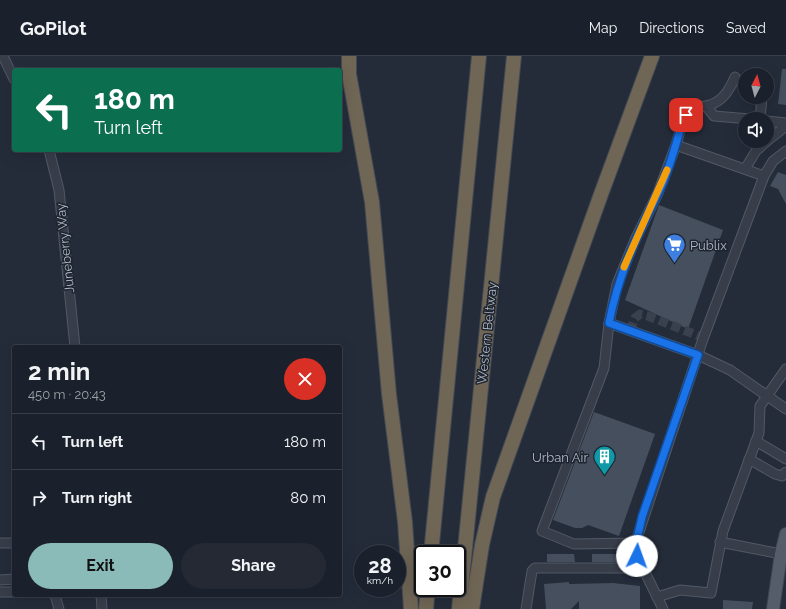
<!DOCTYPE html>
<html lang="en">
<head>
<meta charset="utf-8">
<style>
	:root { --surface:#1b212c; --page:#242934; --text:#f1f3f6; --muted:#a0a3a9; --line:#393e48; --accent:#8bbbb9 }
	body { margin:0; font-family:Raleway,sans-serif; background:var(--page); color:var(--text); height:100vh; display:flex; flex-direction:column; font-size:15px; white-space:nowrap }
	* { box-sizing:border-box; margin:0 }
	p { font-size:13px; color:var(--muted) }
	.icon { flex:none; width:22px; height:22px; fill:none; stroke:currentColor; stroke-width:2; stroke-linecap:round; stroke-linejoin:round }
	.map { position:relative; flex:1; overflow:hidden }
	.sheet { position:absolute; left:12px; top:289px; width:330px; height:252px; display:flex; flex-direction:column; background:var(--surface); border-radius:4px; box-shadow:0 4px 16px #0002,0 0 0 1px var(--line) }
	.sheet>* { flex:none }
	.top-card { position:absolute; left:12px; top:12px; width:330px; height:84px; border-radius:4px; box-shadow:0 4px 16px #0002,0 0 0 1px var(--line); background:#0b6e4f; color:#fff; overflow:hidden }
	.needle { width:26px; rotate:6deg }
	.fabs { position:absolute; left:738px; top:12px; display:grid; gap:8px }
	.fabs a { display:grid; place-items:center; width:36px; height:36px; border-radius:50%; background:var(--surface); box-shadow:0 4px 16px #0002,0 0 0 1px var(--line); font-size:20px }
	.speed { position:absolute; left:354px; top:489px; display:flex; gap:8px; font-size:20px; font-weight:700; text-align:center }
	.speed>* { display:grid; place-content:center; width:52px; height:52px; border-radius:50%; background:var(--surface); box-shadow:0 4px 16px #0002,0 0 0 1px var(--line); line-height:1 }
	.speed small { font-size:10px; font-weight:400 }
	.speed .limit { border:2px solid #111; border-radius:6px; background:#fff; color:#111 }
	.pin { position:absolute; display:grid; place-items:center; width:34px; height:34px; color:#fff; margin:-17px; border-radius:8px; box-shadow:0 2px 6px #0006 }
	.me { position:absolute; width:44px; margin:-22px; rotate:3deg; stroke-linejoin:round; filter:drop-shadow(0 0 3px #0008) }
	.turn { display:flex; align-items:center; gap:14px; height:84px; padding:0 16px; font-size:18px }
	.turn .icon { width:52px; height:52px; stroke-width:2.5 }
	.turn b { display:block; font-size:28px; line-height:34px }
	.round { display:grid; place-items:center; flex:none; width:42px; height:42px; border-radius:21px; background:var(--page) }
	.overview { display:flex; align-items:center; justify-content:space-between; height:68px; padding:0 16px }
	h1 { font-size:24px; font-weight:700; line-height:30px }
	.cta { display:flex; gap:8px; margin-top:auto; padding:8px 16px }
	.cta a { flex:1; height:46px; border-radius:24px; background:var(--accent); color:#111; font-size:16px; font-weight:700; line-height:46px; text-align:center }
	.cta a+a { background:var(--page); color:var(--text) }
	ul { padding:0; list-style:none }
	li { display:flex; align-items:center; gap:12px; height:56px; padding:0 16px; border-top:1px solid var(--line) }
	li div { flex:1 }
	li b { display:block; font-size:15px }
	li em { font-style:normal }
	header { display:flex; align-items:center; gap:24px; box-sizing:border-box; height:56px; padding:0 20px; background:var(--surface); border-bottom:1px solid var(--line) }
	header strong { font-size:19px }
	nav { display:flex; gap:22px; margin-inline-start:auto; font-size:14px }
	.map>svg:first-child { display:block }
</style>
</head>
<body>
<header>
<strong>GoPilot</strong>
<nav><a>Map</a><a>Directions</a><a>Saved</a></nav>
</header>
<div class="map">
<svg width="786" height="553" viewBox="0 0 786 553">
	<rect width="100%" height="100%" fill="#242c3a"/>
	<!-- building -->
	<g fill="#454f5e">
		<polygon points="782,13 786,13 786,49 778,48"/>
		<polygon points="778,116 786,119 786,148 778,133 770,130"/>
		<polygon points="659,149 723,174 688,273 625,244"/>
		<polygon points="594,356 655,378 619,480 588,469 582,472 575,472 553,464"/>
		<polygon points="547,498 574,498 575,506 547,506"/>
		<rect x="592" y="498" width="26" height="8"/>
		<polygon points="569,526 569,528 613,527 640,530 640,553 579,553 579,545 571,553 546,553 544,528"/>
		<polygon points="723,544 753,546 752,553 723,553"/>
	</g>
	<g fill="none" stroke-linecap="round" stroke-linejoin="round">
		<!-- minor-tunnel -->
		<polyline stroke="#39414f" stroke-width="9" stroke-dasharray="9 4.5" stroke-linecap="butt" points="630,275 635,262 640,258 648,260 704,282"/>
		<defs>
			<g id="minor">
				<polyline points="3,0 14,23"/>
				<polyline points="707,51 714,60 750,63"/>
				<polyline points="760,63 762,41"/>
				<polyline points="767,65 786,67"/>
				<polyline points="767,85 786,70"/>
				<path d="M 676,89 L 682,68 L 691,51 C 715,52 726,43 735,21"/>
				<polyline points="49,94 59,134 75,291"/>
				<polyline points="745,113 756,95 767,85"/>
				<polyline points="764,120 773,105 786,95"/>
				<polyline points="609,267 698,299 730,314 786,353"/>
				<polyline points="756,385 786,403"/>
				<polyline points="749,403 775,418 782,420 786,416"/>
				<polyline points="720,486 781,498"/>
				<polyline points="0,487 14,487"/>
				<polyline points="636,487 574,488 542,475 604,312 609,267 617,228 635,184 658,137 676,89 764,120 703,283 638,479 637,500 663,553"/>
				<polyline points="0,524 14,523"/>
				<polyline points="0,536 14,536"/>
				<polyline points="55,539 59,553"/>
				<polyline points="101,539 102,553"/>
				<polyline points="657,541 680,534 711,537 723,475 759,377 760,350 786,313"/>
				<polyline points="526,553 532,515 535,512 627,512 640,507"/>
			</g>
			<polyline id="major" points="773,553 781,498 786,478"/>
			<g id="highway">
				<polyline points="349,0 349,18 372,146 389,338 405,466 411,553"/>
				<polyline points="431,498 479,0"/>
				<polyline points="426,553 428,532"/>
				<polyline points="459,553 514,0"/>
				<polyline points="472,553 482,489 493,441 600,141 652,0"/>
			</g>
		</defs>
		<!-- minor casing -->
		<use href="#minor" stroke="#525965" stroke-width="11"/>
		<!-- major casing -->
		<use href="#major" stroke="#404853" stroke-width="14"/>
		<!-- highway casing -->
		<use href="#highway" stroke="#424955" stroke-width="16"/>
		<!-- minor -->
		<use href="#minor" stroke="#373e4a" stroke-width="9"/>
		<!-- major -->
		<use href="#major" stroke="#555d6a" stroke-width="12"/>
		<!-- highway -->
		<use href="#highway" stroke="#706655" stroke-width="14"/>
	</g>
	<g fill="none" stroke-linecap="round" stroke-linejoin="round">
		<defs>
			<path id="route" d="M 637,500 L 636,487 L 642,461 L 698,299 L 609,267 C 618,219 637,180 658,137 C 666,122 671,104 676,88 C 679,78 681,69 686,59"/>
		</defs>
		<!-- route casing -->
		<use href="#route" stroke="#114b97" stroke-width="10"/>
		<!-- route -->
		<use href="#route" stroke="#1a73e8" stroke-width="7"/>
		<!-- slow -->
		<polyline stroke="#f59e0b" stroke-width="7" points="624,211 667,114"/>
	</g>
	<!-- icons -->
	<defs>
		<symbol id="supermarket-pin" viewBox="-11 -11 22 30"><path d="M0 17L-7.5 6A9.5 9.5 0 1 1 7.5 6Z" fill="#3f7fe0" stroke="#1c242f"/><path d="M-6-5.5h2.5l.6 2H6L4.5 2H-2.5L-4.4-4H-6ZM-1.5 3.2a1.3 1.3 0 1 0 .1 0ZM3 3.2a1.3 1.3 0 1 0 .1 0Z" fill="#fff"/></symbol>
		<symbol id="building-pin" viewBox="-11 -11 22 30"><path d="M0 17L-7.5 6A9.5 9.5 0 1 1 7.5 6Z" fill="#0f9aa8" stroke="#1c242f"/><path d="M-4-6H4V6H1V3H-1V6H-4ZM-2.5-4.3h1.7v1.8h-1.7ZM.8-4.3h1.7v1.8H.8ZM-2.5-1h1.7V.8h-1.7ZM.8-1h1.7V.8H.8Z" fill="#fff"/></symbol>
	</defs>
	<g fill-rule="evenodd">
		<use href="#supermarket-pin" x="662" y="176" width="25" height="34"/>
		<use href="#building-pin" x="592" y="388" width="25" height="34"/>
	</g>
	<g text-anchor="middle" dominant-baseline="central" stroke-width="3" stroke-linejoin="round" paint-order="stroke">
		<!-- poi labels -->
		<g font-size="13" fill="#b3b9c6" stroke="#1c242f" text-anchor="start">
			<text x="690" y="189">Publix</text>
			<text x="588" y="401" text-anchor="end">Urban Air</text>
		</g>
		<!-- street labels -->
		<g font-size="13" fill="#b3b9c6" stroke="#1c242f">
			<text transform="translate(65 192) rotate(-96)">Juneberry Way</text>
			<text transform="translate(487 277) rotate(-84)">Western Beltway</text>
		</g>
	</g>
</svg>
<div class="fabs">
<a><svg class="needle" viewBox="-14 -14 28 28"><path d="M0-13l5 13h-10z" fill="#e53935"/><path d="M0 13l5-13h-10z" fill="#a0a3a9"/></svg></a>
<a><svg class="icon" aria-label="sound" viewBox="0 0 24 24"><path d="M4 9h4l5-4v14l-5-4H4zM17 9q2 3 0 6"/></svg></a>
</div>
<div class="speed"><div>28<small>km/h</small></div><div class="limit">30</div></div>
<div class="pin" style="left:686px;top:59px;background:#d93025"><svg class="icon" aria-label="arrive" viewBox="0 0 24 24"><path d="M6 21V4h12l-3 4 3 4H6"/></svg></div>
<svg class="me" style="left:637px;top:500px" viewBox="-20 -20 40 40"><circle r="19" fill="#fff"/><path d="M0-13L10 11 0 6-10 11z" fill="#1a73e8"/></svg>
<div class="top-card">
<div class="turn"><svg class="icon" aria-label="left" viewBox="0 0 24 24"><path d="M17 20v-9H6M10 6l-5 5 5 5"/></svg><div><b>180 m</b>Turn left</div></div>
</div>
<section class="sheet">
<div class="overview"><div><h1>2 min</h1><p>450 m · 20:43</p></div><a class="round" style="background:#d93025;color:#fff"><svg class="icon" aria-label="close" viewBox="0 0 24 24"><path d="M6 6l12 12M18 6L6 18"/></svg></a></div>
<ul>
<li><svg class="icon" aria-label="left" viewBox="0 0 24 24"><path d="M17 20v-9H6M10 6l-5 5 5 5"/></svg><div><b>Turn left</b></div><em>180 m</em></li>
<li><svg class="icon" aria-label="right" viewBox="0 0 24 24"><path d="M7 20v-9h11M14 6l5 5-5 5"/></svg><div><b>Turn right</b></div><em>80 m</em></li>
</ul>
<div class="cta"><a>Exit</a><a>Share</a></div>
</section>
</div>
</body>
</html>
